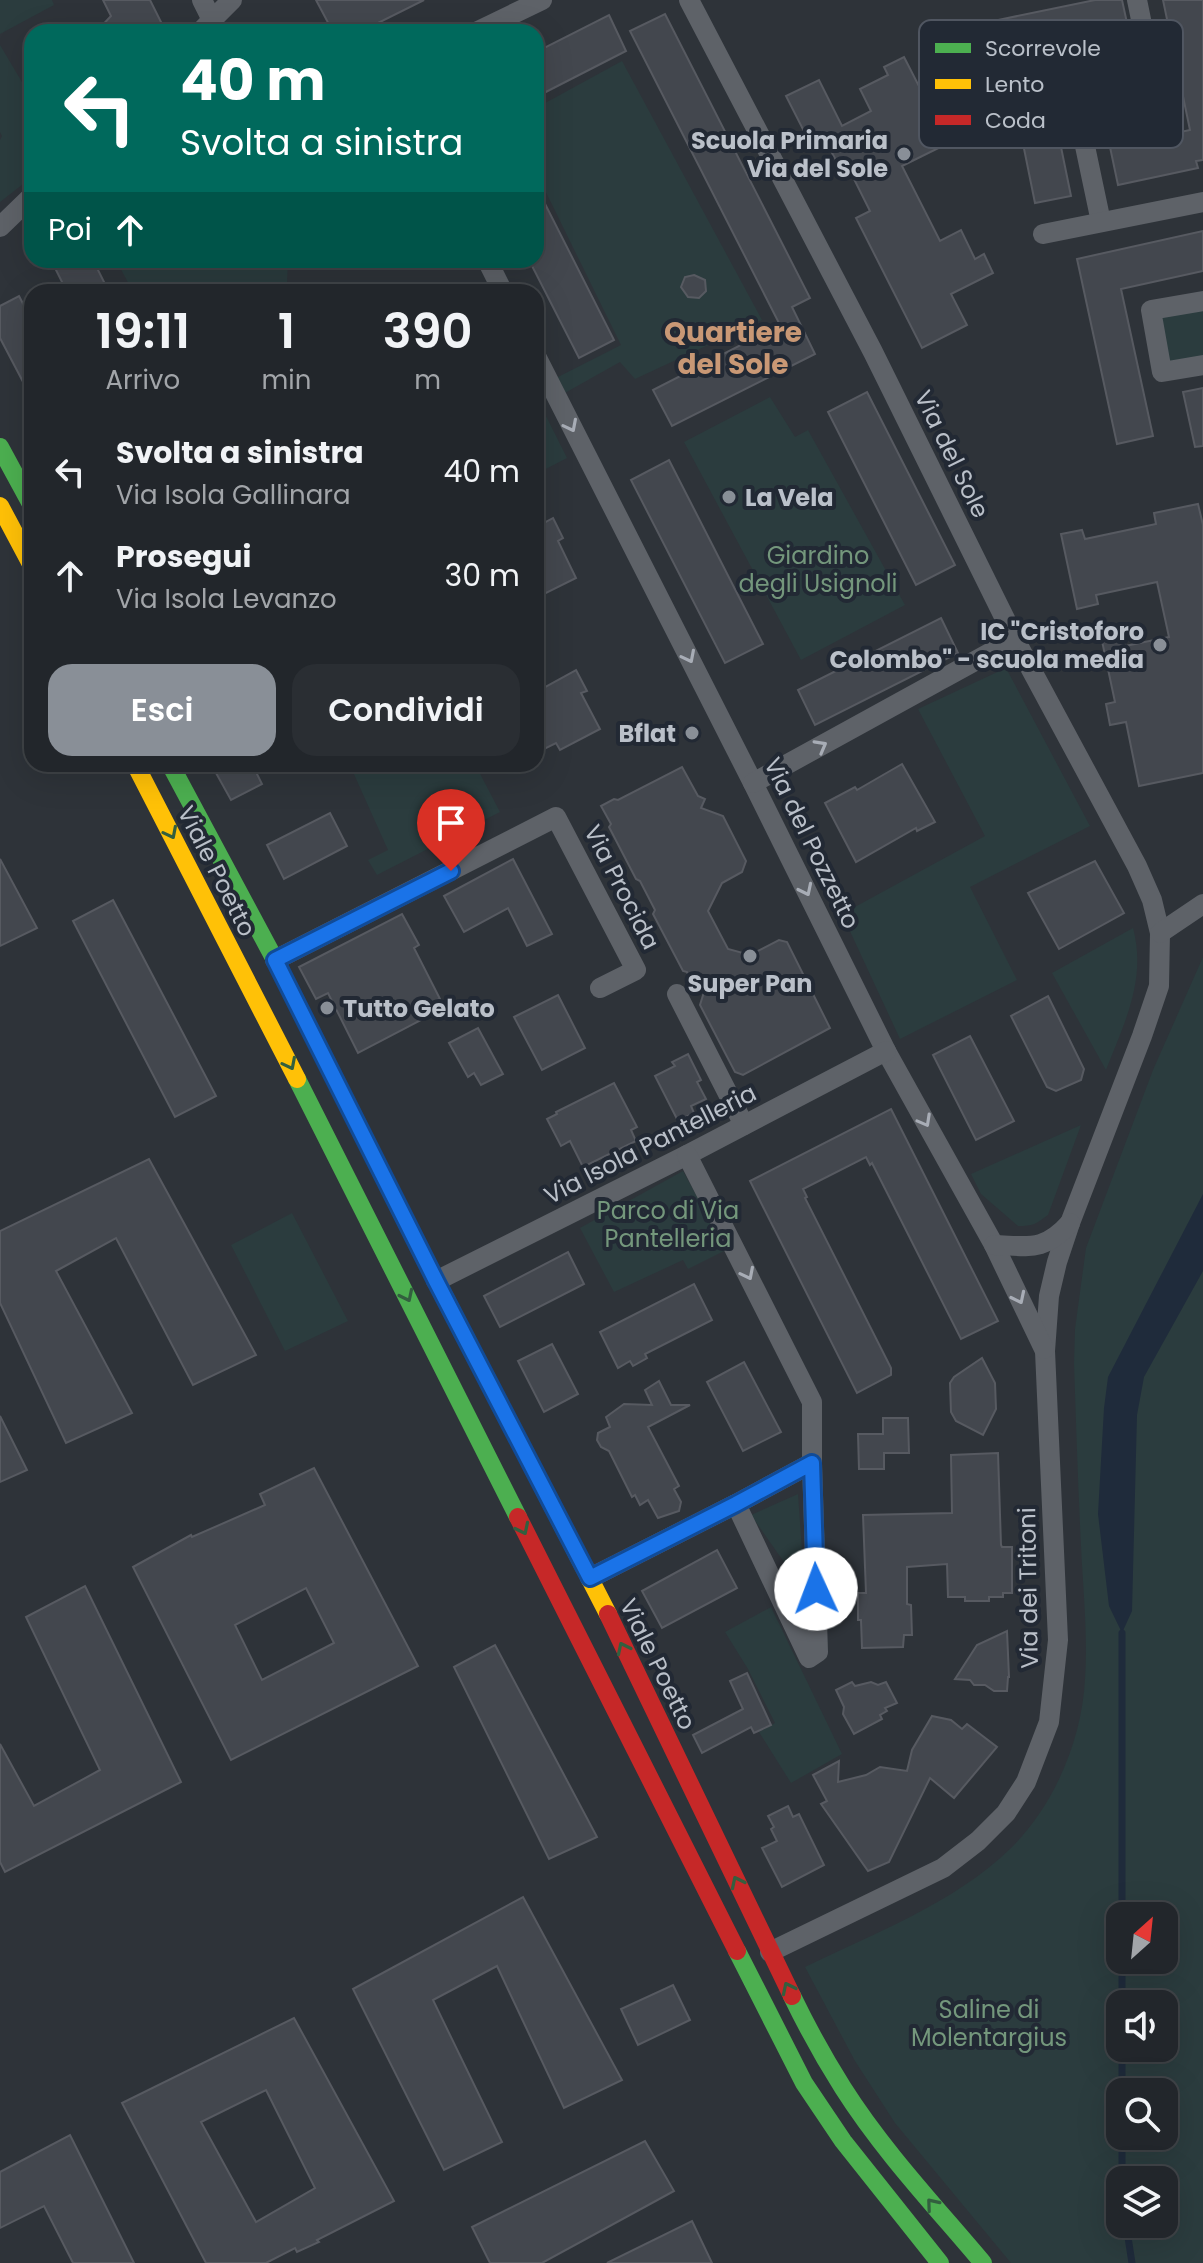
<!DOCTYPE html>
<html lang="it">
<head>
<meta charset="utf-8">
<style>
	:root { --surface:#22262b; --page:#2a2e33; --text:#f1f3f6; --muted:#a2a5a9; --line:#3f4347; --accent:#898f97 }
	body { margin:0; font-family:Poppins,sans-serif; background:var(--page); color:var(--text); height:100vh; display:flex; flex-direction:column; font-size:30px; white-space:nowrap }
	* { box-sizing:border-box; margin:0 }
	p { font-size:26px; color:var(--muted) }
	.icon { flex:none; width:44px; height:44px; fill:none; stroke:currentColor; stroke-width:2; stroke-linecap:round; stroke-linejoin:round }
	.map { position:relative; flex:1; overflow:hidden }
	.details { position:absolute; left:24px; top:284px; width:520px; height:488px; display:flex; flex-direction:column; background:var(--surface); border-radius:24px; box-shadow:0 8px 32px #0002,0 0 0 2px var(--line) }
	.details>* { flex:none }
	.banner { position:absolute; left:24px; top:24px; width:520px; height:244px; border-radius:24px; box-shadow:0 8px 32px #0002,0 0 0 2px var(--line); background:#00695c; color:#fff; overflow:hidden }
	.needle { width:52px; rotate:27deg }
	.controls { position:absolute; left:1106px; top:1902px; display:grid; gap:16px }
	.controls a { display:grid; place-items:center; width:72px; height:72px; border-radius:16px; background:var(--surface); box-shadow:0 8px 32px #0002,0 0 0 2px var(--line); font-size:40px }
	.pin { position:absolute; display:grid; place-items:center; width:68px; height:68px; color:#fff; margin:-82px -34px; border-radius:50% 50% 50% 0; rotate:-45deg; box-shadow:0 0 8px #0007 }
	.pin .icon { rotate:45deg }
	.me { position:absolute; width:88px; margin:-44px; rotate:358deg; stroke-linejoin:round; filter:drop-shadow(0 0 6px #0008) }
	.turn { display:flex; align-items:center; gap:28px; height:168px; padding:0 24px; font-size:36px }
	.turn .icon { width:104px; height:104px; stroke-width:2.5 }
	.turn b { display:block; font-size:56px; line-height:68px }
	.then { display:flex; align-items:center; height:76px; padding:0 24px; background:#0003; gap:16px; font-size:30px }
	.eta { display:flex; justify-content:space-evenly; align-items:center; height:136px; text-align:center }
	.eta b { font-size:48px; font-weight:600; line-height:56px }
	.primary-button { display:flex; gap:16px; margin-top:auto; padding:16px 24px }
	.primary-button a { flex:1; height:92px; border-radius:24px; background:var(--accent); color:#fff; font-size:32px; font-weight:600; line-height:92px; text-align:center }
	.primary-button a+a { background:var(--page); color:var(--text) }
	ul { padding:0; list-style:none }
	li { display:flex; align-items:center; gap:24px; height:104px; padding:0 24px }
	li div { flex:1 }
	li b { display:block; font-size:30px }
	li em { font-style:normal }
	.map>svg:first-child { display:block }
</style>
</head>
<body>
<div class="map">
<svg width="1203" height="2263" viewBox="0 0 1203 2263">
	<rect width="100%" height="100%" fill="#2e3339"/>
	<!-- green -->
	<g fill="#2b3c3e" fill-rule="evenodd">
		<polygon points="0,0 52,0 54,5 0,34"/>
		<polygon points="0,45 32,99 32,177 0,202 0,140 2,136 0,132"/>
		<polygon points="622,61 762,320 635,379 620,362 563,394 556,378 621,345 536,172 536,108"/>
		<polygon points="116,260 288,260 287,284 278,292 133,292"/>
		<polygon points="1203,306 1203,361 1167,367 1157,313"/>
		<polygon points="536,396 567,458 536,474"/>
		<polygon points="770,397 795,437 808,430 905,605 801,660 684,442"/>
		<polygon points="1006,668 1090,826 970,887 1017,980 900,1039 842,914 985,836 918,709"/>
		<polygon points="368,764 475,764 500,812 377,875 368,860 388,850 353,772"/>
		<path d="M 1133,928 C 1147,979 1124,1024 1106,1070 L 1052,973 Z"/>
		<path d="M 1203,957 L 1203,2263 L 1011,2263 L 895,2123 L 855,2061 L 805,1967 C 874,1933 953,1904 1010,1849 C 1054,1806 1082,1740 1085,1679 C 1088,1635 1083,1590 1081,1546 C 1078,1485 1076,1424 1074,1363 L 1075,1329 L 1086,1248 L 1153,1070 ZM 1120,1916 L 1164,1916 L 1164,1960 L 1120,1960 ZM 1120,2004 L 1164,2004 L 1164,2048 L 1120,2048 ZM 1120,2092 L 1164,2092 L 1164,2136 L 1120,2136 ZM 1120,2180 L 1164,2180 L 1164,2224 L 1120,2224 Z"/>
		<path d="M 1081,1125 L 1048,1215 C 1036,1224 1033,1226 1018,1226 L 981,1194 L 971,1174 Z"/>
		<polygon points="683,1171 726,1250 688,1269 683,1260 614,1292 580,1228"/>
		<polygon points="292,1213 348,1321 285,1351 231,1245"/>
		<polygon points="798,1494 805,1592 751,1515"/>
		<polygon points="771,1607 842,1754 791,1783 759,1732 775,1723 748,1669 725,1632"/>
	</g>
	<!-- water -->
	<polygon fill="#1f2b3b" points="1203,1194 1203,1271 1144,1377 1137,1415 1132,1611 1122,1633 1109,1606 1098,1514 1104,1408 1108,1377"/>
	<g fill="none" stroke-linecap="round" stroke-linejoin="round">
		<!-- stream -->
		<g stroke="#1f2b3b" stroke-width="7">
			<polyline points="1122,1916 1122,1633"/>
			<polyline points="1122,2004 1122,1960"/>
			<polyline points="1122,2092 1122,2048"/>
			<polyline points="1122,2180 1122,2136"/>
			<polyline points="1126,2224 1132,2263"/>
		</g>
	</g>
	<!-- building -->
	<g fill="#43474e" stroke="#575a61" stroke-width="2" fill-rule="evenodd">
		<polygon points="103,0 150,0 162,24 154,32 96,32 111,16"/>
		<polygon points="316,0 424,0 360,32 333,32"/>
		<polygon points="1095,0 1122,0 1129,32 1045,50 1046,53 1042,54 1071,196 1035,203 998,20"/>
		<polygon points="1163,0 1203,0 1203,160 1196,161 1198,168 1118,185 1110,147 1190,130"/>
		<polygon points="665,14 810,298 792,307 815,354 672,426 653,390 780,325 630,31"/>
		<polygon points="609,15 626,51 536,97 536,52"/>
		<polygon points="904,57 925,98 956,82 979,128 902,166 940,241 961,230 975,259 984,254 993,273 951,294 967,325 922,348 856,218 870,211 844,159 837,162 826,142 813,149 786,96 819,80 842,126 871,111 860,89 888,75 884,67"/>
		<polygon points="536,186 614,340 579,358 529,260 536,260"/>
		<polygon points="1203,231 1203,271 1121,289 1153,436 1117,444 1077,259"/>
		<polygon points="51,260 93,260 109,292 67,292"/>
		<polygon points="694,275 705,280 706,291 699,298 688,297 681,287 685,277"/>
		<polygon points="19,296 32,321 32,399 0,338 0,306"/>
		<polygon points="1203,388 1203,446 1195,447 1183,392"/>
		<polygon points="867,392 955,565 916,585 828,412"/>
		<polygon points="669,460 763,644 725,663 631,480"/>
		<polygon points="1198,504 1203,525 1203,773 1139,786 1126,722 1110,725 1106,704 1115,702 1102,641 1123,636 1125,646 1169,637 1157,582 1096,595 1098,604 1077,609 1061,534 1082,530 1085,539 1156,524 1154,513"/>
		<polygon points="553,518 563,538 558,541 576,578 536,598 536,527"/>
		<polygon points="941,618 958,653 815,725 798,690"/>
		<polygon points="576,670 587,691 581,693 600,729 560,750 556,743 536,753 536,692"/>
		<polygon points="211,764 252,764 262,784 231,800"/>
		<polygon points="902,764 935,822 917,831 916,828 856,862 825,803 855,787 857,790"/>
		<polygon points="682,767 698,796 705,799 701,808 723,816 746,861 742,872 722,883 708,911 728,949 750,955 779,940 787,942 830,1028 743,1075 735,1072 700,1005 704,992 693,989 687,972 683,971 653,914 655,910 640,881 636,879 609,827 611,824 601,806 614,799 618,800"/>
		<polygon points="330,813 347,846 284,879 267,845"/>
		<polygon points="0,859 37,928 0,946"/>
		<polygon points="513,859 552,934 527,946 508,908 464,932 444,896"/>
		<polygon points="1095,861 1124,913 1059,949 1028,893"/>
		<polygon points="113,900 216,1096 175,1117 73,921"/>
		<polygon points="402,914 419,945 414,948 440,999 437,1000 442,1009 358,1053 328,993 316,999 299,967"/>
		<polygon points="558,995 585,1048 542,1070 514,1017"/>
		<polygon points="1048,996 1084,1069 1081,1080 1056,1091 1047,1087 1011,1016"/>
		<polygon points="478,1028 503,1074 481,1085 474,1073 468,1077 449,1043"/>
		<polygon points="970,1036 1014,1121 976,1140 933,1055"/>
		<polygon points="688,1054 701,1080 697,1082 706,1099 691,1106 694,1113 678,1121 655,1076 675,1066 672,1062"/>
		<polygon points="614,1083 637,1127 631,1130 636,1141 583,1167 570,1141 561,1146 547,1119 557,1114 556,1112"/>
		<polygon points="891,1109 998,1321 961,1339 872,1163 870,1165 866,1157 803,1189 807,1197 805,1198 891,1368 891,1375 857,1393 750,1181"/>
		<polygon points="149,1159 256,1355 193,1385 116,1238 56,1271 132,1413 66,1443 0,1303 0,1231"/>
		<polygon points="568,1252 584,1284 500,1327 484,1296"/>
		<polygon points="694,1284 712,1320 645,1354 647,1358 633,1366 630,1361 618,1368 600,1332"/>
		<polygon points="552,1344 578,1394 544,1412 518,1361"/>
		<polygon points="982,1358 995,1383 996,1409 983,1435 956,1421 951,1412 950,1383 954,1377"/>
		<polygon points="744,1362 781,1432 743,1451 707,1382"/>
		<polygon points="659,1381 671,1405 690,1405 648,1427 679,1486 674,1489 681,1502 679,1511 658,1518 648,1500 640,1505 635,1495 632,1497 609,1451 601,1447 597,1440 598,1433 610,1427 606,1417 624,1404 652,1405 645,1390"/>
		<polygon points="0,1416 27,1470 0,1482"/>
		<polygon points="883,1418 908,1418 909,1453 884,1453 884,1469 859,1469 858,1434 883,1434"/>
		<polygon points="998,1453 1001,1545 1002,1547 1012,1547 1012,1593 1003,1593 1003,1597 989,1597 989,1601 965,1601 965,1597 948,1597 947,1564 907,1567 907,1604 911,1605 912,1635 904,1635 903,1647 862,1648 861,1620 858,1620 858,1593 866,1593 863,1515 952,1513 951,1455"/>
		<path d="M 314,1468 L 418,1666 L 231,1760 L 133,1567 L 191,1535 L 192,1537 L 265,1505 L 260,1494 ZM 306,1588 L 334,1643 L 262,1680 L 235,1625 Z"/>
		<polygon points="717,1550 737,1588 662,1628 642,1591"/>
		<polygon points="85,1586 181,1782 5,1872 0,1862 0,1744 34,1806 100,1770 26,1617"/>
		<polygon points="1007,1631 1009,1677 1008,1677 1007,1691 994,1691 985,1685 974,1685 970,1680 955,1679 977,1645"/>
		<polygon points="495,1645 597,1837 549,1859 454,1667"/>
		<polygon points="747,1673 771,1725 754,1733 751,1727 702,1753 693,1735 743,1709 730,1681"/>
		<polygon points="852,1682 855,1686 871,1682 878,1685 886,1682 897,1703 885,1708 887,1711 880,1715 882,1719 854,1734 843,1714 844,1707 836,1690"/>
		<polygon points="932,1716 951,1720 962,1729 967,1724 997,1747 954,1798 930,1778 889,1862 868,1871 821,1804 827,1801 813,1775 839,1761 838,1782 866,1775 880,1767 907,1771 912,1750"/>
		<polygon points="788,1806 793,1817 799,1814 824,1865 782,1887 762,1848 777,1841 771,1829 774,1827 768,1816"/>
		<polygon points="523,1897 622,2080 564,2108 497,1966 433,2000 502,2142 444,2170 353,1989"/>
		<polygon points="673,1985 690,2020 638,2045 621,2009"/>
		<path d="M 294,2018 L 394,2201 L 317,2240 L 319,2242 L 297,2252 L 295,2248 L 266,2263 L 206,2263 L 122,2103 ZM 266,2090 L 315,2188 L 256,2222 L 201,2122 Z"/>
		<polygon points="70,2135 134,2263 73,2263 44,2206 0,2228 0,2172"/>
		<polygon points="645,2141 674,2191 542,2263 490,2263 472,2227"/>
		<polygon points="692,2221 712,2263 607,2263"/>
	</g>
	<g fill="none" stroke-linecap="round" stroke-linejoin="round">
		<!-- street -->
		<g stroke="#5e6268" stroke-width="20">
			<polyline points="202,0 212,20"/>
			<polyline points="689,0 873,352 1018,645 1137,866 1152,900 1160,933 1159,986 1142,1036 1070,1223 1057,1262 1049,1296 1045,1351 1058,1640 1049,1722 1026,1782 1006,1813 978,1841 943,1868 770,1952"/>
			<polyline points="200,32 232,0"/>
			<polyline points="476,32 542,0"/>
			<polyline points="1082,132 1070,70 1147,52"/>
			<polyline points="1101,222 1082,132 1161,117 1137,0"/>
			<polyline points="0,227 32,196"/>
			<polyline points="1043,234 1203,202"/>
			<polyline points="487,260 503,292"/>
			<polyline points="1203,301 1151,310 1162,372 1203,365"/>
			<polyline points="536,356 753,783 886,1051 994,1245 1044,1349"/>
			<polyline points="753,783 1015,639"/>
			<polyline points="1160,933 1203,904"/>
			<polyline points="275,960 556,817 636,970 600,988"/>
			<polyline points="677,994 744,1125"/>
			<path d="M 994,1245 C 1029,1246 1044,1252 1070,1223"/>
			<polyline points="436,1281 687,1155 886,1051"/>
			<polyline points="736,1504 809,1658 818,1652 812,1463"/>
			<polyline points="590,1578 736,1504 812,1463 812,1402 687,1155"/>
		</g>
		<!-- fast -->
		<g stroke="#4caf50" stroke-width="18">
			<polyline points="0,447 32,506"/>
			<polyline points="170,764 275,960 406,1222"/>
			<polyline points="297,1079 518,1517"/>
			<polyline points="737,1951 804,2083 843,2141 940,2263"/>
			<path d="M 792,1996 C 807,2027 824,2058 843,2088 C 883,2151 935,2206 983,2263"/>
		</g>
		<!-- slow -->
		<g stroke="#ffc107" stroke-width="18">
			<polyline points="0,506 32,566"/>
			<polyline points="135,764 297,1079"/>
			<polyline points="406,1222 608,1614"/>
		</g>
		<!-- jam -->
		<g stroke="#c62828" stroke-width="18">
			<polyline points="518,1517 737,1951"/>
			<polyline points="608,1614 792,1996"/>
		</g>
	</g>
	<!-- one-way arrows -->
	<defs><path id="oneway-chevron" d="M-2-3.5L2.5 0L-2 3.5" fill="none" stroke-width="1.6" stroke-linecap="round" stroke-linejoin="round" transform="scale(2)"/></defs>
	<g stroke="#a8adb6">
		<use href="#oneway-chevron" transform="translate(571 426) rotate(63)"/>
		<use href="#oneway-chevron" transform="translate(689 657) rotate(63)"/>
		<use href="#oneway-chevron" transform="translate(821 746) rotate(-29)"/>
		<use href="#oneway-chevron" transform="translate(806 890) rotate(64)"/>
		<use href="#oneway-chevron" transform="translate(925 1121) rotate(61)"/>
		<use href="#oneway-chevron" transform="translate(748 1274) rotate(63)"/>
		<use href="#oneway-chevron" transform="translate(1019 1298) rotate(64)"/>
	</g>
	<g stroke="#335f3f">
		<use href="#oneway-chevron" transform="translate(171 833) rotate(63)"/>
		<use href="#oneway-chevron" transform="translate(290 1064) rotate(63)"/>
		<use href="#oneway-chevron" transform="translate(407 1296) rotate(64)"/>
		<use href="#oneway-chevron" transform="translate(523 1529) rotate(64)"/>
		<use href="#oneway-chevron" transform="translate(623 1648) rotate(-116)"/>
		<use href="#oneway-chevron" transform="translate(737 1882) rotate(-116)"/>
		<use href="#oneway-chevron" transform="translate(788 1988) rotate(-116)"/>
		<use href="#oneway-chevron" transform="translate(932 2204) rotate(-130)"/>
	</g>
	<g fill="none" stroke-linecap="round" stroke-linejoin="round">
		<defs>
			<polyline id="route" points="451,871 275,960 436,1281 590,1578 736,1504 812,1463 816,1589"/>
		</defs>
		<!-- route casing -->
		<use href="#route" stroke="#114b97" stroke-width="20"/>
		<!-- route -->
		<use href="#route" stroke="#1a73e8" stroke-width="14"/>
	</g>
	<!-- markers -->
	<g fill="#898f97" stroke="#222934" stroke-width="3">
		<circle cx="904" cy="154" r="8"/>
		<circle cx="729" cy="497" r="8"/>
		<circle cx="1160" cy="645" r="8"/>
		<circle cx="692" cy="733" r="8"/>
		<circle cx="750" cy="956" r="8"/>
		<circle cx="327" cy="1008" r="8"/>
	</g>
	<g text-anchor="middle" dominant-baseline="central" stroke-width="8" stroke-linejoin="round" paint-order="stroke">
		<!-- poi labels -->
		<g font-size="24" font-weight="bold" fill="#bac0c9" stroke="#222934" text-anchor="end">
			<text x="888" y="140">Scuola Primaria<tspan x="888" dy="28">Via del Sole</tspan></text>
			<text x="745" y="497" text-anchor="start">La Vela</text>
			<text x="1144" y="631">IC "Cristoforo<tspan x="1144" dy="28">Colombo" - scuola media</tspan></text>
			<text x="676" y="733">Bflat</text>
			<text x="750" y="983" text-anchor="middle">Super Pan</text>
			<text x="343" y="1008" text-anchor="start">Tutto Gelato</text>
		</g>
		<!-- street labels -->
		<g font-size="24" fill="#bac0c9" stroke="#222934">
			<text transform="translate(952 454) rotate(64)">Via del Sole</text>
			<text transform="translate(812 843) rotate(64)">Via del Pozzetto</text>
			<text transform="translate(217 871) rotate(63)">Viale Poetto</text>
			<text transform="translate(622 887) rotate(63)">Via Procida</text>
			<text transform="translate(650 1144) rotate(-27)">Via Isola Pantelleria</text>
			<text transform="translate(1028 1588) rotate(-91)">Via dei Tritoni</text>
			<text transform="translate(658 1664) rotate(64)">Viale Poetto</text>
		</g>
		<!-- park labels -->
		<g font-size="24" fill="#74977c" stroke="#222934">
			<text x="818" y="555">Giardino<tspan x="818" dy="28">degli Usignoli</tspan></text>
			<text x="668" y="1210">Parco di Via<tspan x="668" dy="28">Pantelleria</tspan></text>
			<text x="989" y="2009">Saline di<tspan x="989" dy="28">Molentargius</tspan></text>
		</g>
		<!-- quarter labels -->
		<g font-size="28" font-weight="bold" fill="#c99875" stroke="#222934">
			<text x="733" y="332">Quartiere<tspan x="733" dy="32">del Sole</tspan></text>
		</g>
	</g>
	<!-- legend -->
	<rect x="919" y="20" width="264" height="128" rx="12" fill="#222934" stroke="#505661" stroke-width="2"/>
	<rect x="935" y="43" width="36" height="10" fill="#4caf50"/>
	<rect x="935" y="79" width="36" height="10" fill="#ffc107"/>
	<rect x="935" y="115" width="36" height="10" fill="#c62828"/>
	<g font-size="22" fill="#bac0c9">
		<text x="985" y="56">Scorrevole</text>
		<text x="985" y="92">Lento</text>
		<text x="985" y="128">Coda</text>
	</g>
</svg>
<div class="controls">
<a><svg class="needle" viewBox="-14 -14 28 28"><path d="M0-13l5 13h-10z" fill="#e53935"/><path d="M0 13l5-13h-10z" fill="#a2a5a9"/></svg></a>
<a><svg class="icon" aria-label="sound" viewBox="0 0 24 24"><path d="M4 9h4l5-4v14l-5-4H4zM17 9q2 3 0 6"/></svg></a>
<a><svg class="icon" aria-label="search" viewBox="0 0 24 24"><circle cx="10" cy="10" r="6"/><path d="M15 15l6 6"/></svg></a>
<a><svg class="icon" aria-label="layers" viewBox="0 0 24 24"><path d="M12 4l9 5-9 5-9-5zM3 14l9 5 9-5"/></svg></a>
</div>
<div class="pin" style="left:451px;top:871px;background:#d93025"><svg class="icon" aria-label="arrive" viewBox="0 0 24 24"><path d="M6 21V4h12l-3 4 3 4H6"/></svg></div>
<svg class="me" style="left:816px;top:1589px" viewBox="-20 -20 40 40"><circle r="19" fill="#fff"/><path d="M0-13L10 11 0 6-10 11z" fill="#1a73e8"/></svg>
<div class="banner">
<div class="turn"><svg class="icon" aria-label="left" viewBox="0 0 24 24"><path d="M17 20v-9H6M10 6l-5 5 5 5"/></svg><div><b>40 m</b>Svolta a sinistra</div></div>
<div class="then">Poi<svg class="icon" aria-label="ahead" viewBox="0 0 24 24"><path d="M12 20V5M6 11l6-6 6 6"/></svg></div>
</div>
<section class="details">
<div class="eta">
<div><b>19:11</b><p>Arrivo</p></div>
<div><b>1</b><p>min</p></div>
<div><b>390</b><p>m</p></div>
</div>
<ul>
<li><svg class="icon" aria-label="left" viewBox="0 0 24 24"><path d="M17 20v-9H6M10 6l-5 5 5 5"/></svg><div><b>Svolta a sinistra</b><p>Via Isola Gallinara</p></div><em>40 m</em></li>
<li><svg class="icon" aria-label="ahead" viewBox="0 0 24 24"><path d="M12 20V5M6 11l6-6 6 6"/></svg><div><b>Prosegui</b><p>Via Isola Levanzo</p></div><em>30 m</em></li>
</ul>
<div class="primary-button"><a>Esci</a><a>Condividi</a></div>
</section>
</div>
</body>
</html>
